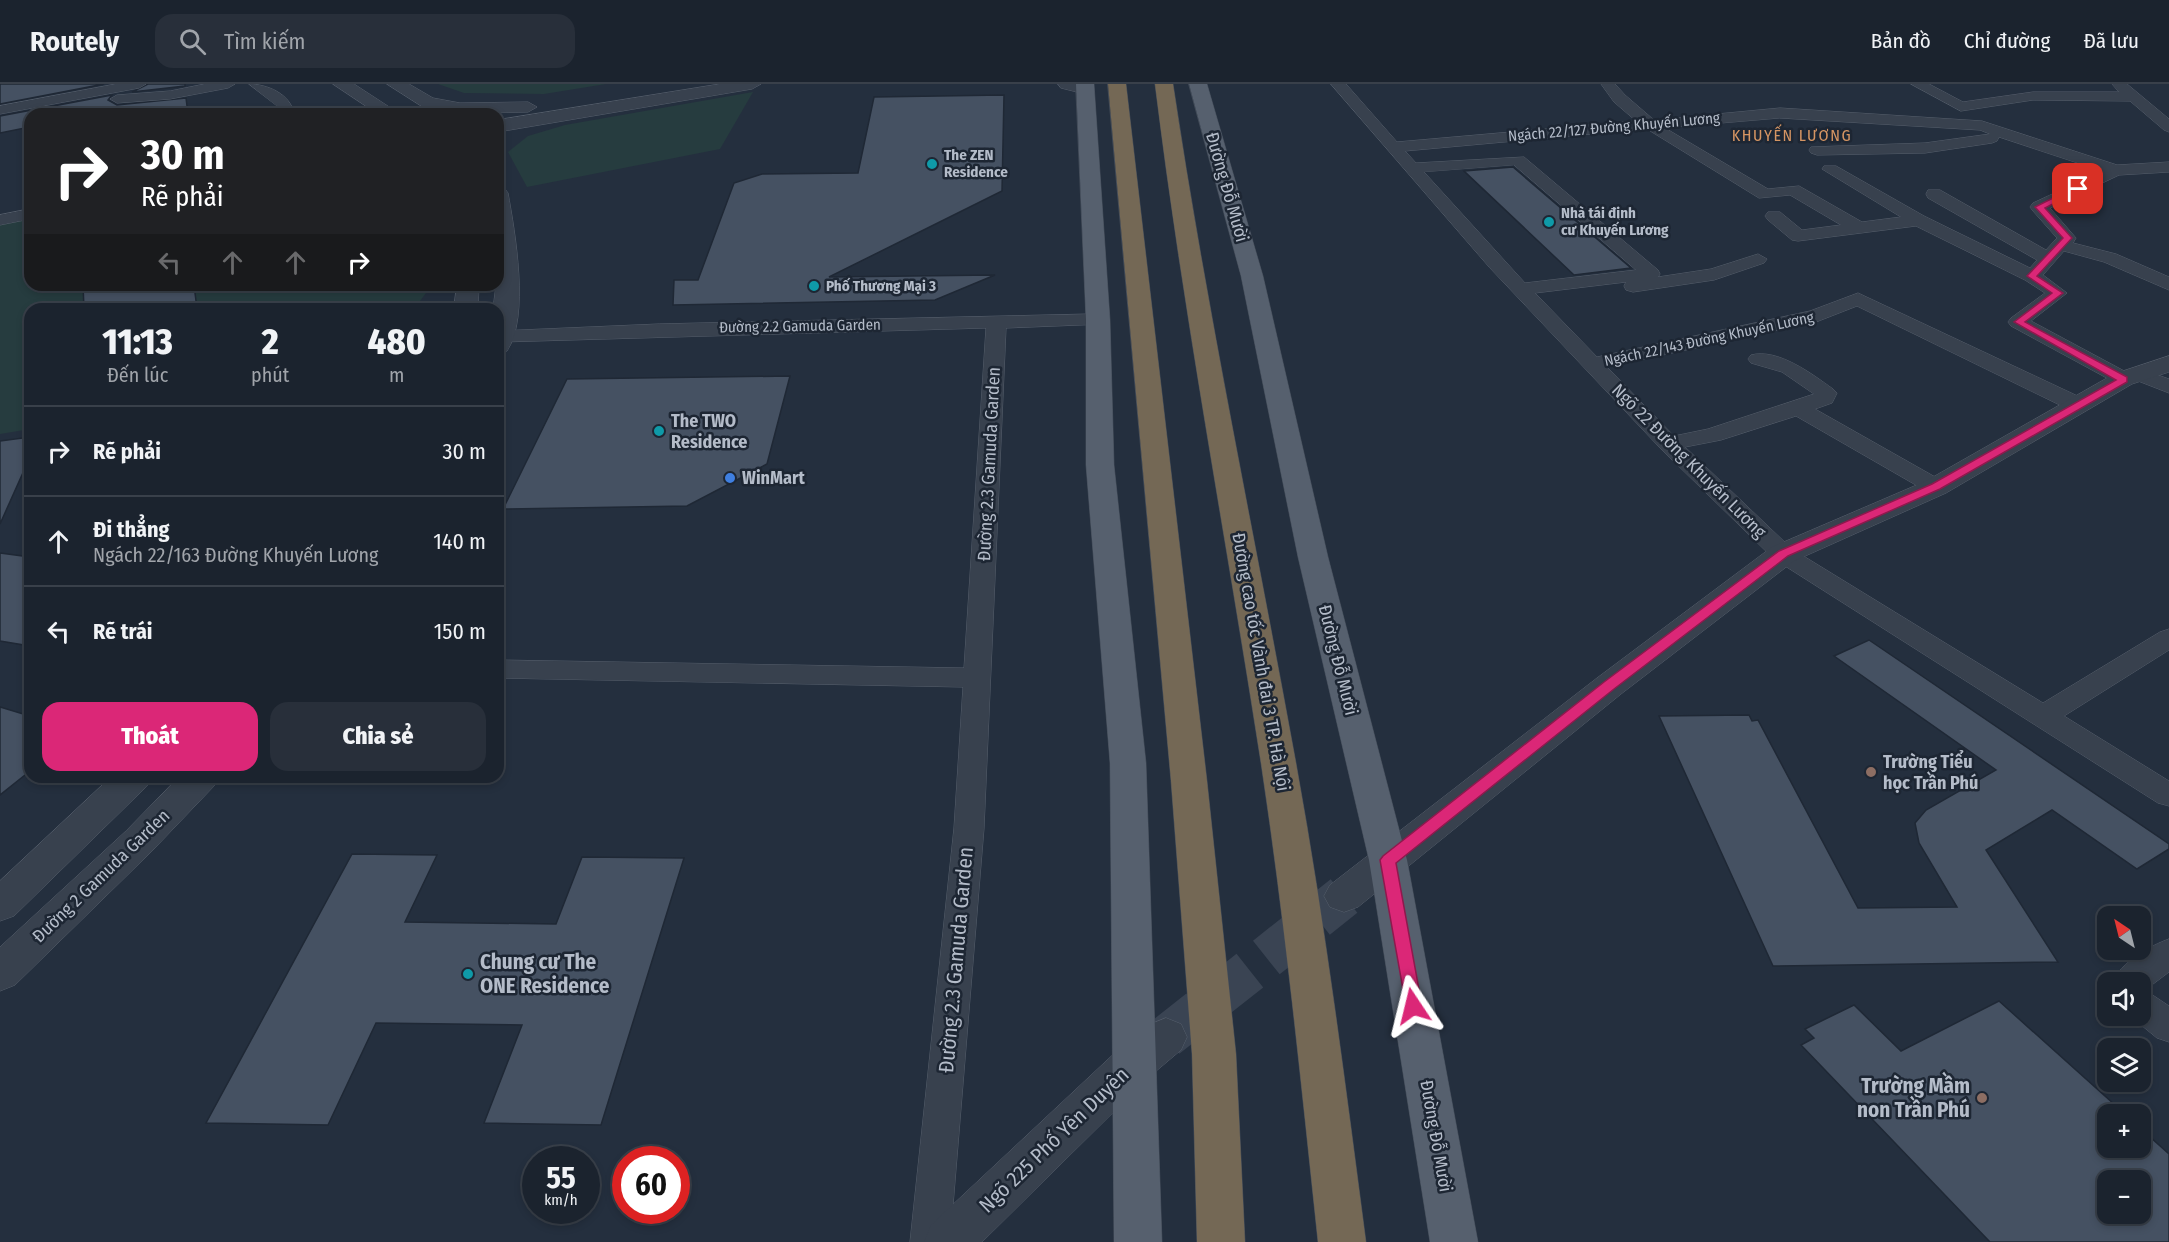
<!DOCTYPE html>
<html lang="vi">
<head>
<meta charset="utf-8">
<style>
	:root { --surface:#1b232e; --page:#282f3a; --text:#f1f3f6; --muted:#a0a4aa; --line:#39404a; --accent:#db2777 }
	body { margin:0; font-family:"Fira Sans Condensed",sans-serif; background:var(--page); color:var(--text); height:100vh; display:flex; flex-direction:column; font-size:22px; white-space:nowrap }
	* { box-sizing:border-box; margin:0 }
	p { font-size:20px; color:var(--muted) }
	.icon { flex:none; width:33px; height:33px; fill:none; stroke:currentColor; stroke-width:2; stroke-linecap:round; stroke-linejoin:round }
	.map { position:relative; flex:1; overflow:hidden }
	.drawer { position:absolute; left:24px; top:219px; width:480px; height:480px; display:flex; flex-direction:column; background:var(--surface); border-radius:18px; box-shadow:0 3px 9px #0003,0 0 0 2px var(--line) }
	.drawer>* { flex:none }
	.top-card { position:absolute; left:24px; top:24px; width:480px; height:183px; border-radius:18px; box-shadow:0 3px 9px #0003,0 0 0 2px var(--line); background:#202124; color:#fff; overflow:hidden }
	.needle { width:39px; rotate:325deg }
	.controls { position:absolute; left:2097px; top:822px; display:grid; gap:12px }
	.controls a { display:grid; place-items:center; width:54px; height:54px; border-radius:12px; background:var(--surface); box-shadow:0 3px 9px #0003,0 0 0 2px var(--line); font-size:30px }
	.speed { position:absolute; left:522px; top:1062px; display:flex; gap:12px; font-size:30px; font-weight:700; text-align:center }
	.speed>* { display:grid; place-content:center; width:78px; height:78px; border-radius:50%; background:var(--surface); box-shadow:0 3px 9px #0003,0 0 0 2px var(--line); line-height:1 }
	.speed small { font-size:15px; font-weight:400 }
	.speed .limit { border:9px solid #d22; background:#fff; color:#111 }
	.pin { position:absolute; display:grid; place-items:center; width:51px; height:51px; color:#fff; margin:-26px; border-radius:12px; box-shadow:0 3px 9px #0006 }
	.me { position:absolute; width:66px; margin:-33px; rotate:350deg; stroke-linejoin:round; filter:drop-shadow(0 0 4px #0008) }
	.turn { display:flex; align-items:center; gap:21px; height:126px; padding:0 18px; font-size:27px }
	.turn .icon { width:78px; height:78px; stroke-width:2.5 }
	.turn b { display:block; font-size:42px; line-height:51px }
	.lanes { display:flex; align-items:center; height:57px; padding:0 18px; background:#0003; justify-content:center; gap:30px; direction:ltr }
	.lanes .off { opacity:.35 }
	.eta { display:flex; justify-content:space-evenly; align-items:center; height:102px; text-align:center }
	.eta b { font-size:36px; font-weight:800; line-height:42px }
	.primary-button { display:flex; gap:12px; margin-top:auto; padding:12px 18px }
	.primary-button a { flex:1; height:69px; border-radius:18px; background:var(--accent); color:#fff; font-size:24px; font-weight:800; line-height:69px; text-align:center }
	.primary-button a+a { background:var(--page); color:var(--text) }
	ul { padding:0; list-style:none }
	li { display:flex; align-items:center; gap:18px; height:90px; padding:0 18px; border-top:2px solid var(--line) }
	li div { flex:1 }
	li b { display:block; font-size:22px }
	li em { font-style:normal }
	header { display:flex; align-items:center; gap:36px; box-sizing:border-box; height:84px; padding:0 30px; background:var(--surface); border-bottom:2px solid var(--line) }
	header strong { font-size:28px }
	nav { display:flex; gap:33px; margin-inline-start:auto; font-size:21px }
	.search { width:420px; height:54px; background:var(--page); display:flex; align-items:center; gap:15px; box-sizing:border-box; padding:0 21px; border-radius:18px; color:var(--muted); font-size:22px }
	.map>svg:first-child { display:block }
</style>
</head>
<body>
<header>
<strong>Routely</strong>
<div class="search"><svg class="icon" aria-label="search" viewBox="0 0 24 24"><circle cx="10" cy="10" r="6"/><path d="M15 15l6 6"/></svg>Tìm kiếm</div>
<nav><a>Bản đồ</a><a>Chỉ đường</a><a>Đã lưu</a></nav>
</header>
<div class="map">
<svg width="2169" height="1158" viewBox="0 0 2169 1158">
	<rect width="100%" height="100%" fill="#242f3e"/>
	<!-- green -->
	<g fill="#263c3f">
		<polygon points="438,0 606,0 544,10 464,9"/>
		<polygon points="753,8 720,65 527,103 508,68 528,52 565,41"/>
		<polygon points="30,135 30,201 432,201 414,225 30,225 30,345 0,350 0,141"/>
	</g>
	<!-- building -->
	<g fill="#455162" stroke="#1f2835" stroke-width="1.5" fill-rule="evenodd">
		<polygon points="0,0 104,0 0,20"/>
		<polygon points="148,0 185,0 185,2 132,8"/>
		<polygon points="112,11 108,16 117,21 186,14 188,30 30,30 30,43 0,49 0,32"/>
		<polygon points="1004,11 1002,107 829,193 995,191 935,216 673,221 674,196 698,196 734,99 762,90 858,89 874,13"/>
		<polygon points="1513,83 1631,184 1574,191 1464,87"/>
		<polygon points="83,201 194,201 197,225 84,225"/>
		<polygon points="790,292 767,380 687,422 503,425 567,295"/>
		<polygon points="30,353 30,373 0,440 0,357"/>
		<polygon points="0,469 30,473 30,562 0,557"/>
		<polygon points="1869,556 2169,760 2169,765 2137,785 2052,726 1986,766 2058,878 1773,882 1659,632 1749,631 1752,637 1758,636 1858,824 1957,823 1919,759 1915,739 1926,726 1996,686 1834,572"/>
		<polygon points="0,623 30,632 30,687 0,711"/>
		<polygon points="352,770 437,771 405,838 556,840 582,773 684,774 601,1041 484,1039 522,941 376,939 328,1041 206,1039"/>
		<path d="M 1999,917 L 2125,1030 L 2108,1030 L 2108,1064 L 2140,1064 L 2140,1044 L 2169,1070 L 2169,1158 L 1990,1158 L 1801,961 L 1814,954 L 1805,945 L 1854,921 L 1901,967 ZM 2108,1096 L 2140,1096 L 2140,1130 L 2108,1130 Z"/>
	</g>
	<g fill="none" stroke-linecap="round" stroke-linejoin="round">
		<!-- tertiary-tunnel -->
		<polyline stroke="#3a4453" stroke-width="43" stroke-dasharray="43 21" stroke-linecap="butt" points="1166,953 1344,812"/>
		<defs>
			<g id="minor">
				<polygon points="116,0 146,0 139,4 0,30 0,22"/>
				<polygon points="205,0 235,0 228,4 170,15 117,19 110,15 117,11 170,7"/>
				<path d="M 249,0 C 267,0 291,10 294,30 L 278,30 L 278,23 Z"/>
				<path d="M 1331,0 L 1346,0 L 1397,58 L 1636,37 L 1614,18 L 1601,0 L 1615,0 L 1625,11 L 1654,36 L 1780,24 L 1982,37 L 2117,81 L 2169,78 L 2169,88 L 2119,91 L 2050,124 L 2076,154 L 2073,159 L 2116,170 L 2169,193 L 2169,206 L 2104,178 L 2064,167 L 2043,191 L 2067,209 L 2031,237 L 2128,289 L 2138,284 L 2169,295 L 2169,309 L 2133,295 L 2123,301 L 2116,299 L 2011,242 L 2008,238 L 2011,234 L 2045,209 L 2025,196 L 1916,142 L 1798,157 L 1792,156 L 1768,136 L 1765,132 L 1768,128 L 1780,128 L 1802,146 L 1841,141 L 1790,111 L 1759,114 L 1647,45 L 1405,67 L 1416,79 L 1524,73 L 1658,186 L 1660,190 L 1658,193 L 1711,185 L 1758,170 L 1767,175 L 1764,179 L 1714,196 L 1633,208 L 1626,206 L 1624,202 L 1626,198 L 1535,209 L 1597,273 L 1810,227 L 1858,209 L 2084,315 L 2087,320 L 2084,325 L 2068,325 L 1857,222 L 1816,238 L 1607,283 L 1674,352 L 1708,345 L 1814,310 L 1782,288 L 1751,279 L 1748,275 L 1751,271 C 1778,264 1812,290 1833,305 L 1837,309 L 1832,319 L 1815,325 L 1944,398 L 1948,403 L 1944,408 L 1928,408 L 1796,332 L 1721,356 L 1685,363 L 1792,465 L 2043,619 L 2160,548 L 2169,545 L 2169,566 L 2064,632 L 2169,697 L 2169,722 L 2158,719 L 1774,475 L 1661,365 L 1490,184 ZM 1780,34 L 1980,46 L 1990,50 L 1925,59 L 1811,63 L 1809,66 L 1811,69 L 1817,71 L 1925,69 L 1992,59 L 1997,57 L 1999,53 L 2102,87 L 2033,119 L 2030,123 L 2033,127 L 2057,154 L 2046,166 L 1940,106 L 1928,106 L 1926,110 L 1928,114 L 2037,176 L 2030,184 L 1924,132 L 1836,82 L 1824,82 L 1822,85 L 1901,133 L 1862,138 L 1799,102 L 1768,105 L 1665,44 ZM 1514,81 L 1636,186 L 1525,199 L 1424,88 Z"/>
				<polygon points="1911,0 1929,0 1963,18 2033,8 2119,8 2112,0 2127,0 2169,35 2169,48 2164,46 2130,17 2033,16 1961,27"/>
				<polygon points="30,125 30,135 0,141 0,131"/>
				<polygon points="1098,230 1108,236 1105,240 1006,244 984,744 950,1158 910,1158 954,744 963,603 498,594 498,576 964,584 986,244 502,258 498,257 498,247 659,240"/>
				<path d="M 2169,855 L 2169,888 L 2145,906 L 2169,922 L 2169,958 L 2157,954 L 2130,932 L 2140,932 L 2140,898 L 2112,898 C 2121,879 2149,862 2169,855 Z"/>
			</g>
			<g id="tertiary">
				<polygon points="333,0 354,0 400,30 378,30"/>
				<polygon points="387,0 409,0 433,14 460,19 528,18 537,23 528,28 434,30"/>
				<polygon points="720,0 761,0 752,5 498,48 498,36"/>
				<polygon points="1058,0 1087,0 1094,5 1085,10 1061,4"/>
				<path d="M 498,103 L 505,105 L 508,109 C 515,148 530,233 507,267 L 498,269 L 498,225 L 493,225 L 496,201 L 498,201 Z"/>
				<polygon points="457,201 479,201 478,225 454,225"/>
				<polygon points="2169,272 2169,288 2132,300 1946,409 1794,477 1621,610 1358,823 1344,828 1330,823 1324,812 1330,801 1597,594 1772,463 1926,397 2114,290"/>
				<polygon points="111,693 152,693 147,702 14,832 0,837 0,797"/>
				<polygon points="179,693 219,693 214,702 152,767 15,901 0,907 0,863 126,747"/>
				<polygon points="1166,934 1181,940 1187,953 1181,966 1149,993 982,1158 924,1158 931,1141 1119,965 1151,940"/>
			</g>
			<g id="primary">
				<polygon points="1076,0 1094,0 1110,236 1114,381 1146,679 1162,1158 1114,1158 1110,679 1086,381 1086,236"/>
				<polygon points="1189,0 1207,0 1263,192 1328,473 1407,776 1478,1158 1430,1158 1369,776 1298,473 1241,192"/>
			</g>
			<g id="motorway">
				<polygon points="1108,0 1126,0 1207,697 1236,970 1245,1158 1197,1158 1192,970 1171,697"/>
				<path d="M 1155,0 L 1173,0 C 1207,228 1255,453 1296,679 C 1325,838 1345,998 1366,1158 L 1318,1158 C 1301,998 1285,838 1261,679 C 1226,453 1183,228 1155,0 Z"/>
			</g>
		</defs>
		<!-- minor casing -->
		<use href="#minor" stroke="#565f6c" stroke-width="1"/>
		<!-- tertiary casing -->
		<use href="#tertiary" stroke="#565f6c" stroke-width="1"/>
		<!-- primary casing -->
		<use href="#primary" stroke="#414a57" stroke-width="1"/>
		<!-- motorway casing -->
		<use href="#motorway" stroke="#434c59" stroke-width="1"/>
		<!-- minor -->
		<use href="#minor" fill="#38414e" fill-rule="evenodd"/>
		<!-- tertiary -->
		<use href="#tertiary" fill="#38414e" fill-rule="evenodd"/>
		<!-- primary -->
		<use href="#primary" fill="#56606e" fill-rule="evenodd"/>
		<!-- motorway -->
		<use href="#motorway" fill="#746855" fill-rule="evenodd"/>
	</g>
	<!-- route -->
	<polygon fill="#db2777" stroke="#8e194d" stroke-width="1.5" points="2075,103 2082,105 2045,124 2072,154 2037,192 2063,209 2025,238 2127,293 2127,298 1940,405 1788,472 1614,605 1396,779 1422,922 1420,928 1413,930 1407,928 1380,776 1383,772 1604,598 1779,467 1932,400 2116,296 2014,238 2052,209 2027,192 2063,154 2035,123"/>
	<!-- markers -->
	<g fill="#0f9aa8" stroke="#1d2633" stroke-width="2">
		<circle cx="932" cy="80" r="6"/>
		<circle cx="1549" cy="138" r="6"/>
		<circle cx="814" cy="202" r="6"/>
		<circle cx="659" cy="347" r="6"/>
		<circle cx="468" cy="890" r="6"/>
	</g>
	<circle fill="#3f7fe0" stroke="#1d2633" stroke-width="2" cx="730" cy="394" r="6"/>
	<g fill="#8d6e63" stroke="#1d2633" stroke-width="2">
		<circle cx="1871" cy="688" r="6"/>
		<circle cx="1982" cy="1014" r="6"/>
	</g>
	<g text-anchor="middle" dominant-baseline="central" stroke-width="5" stroke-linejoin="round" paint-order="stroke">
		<!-- far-street labels -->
		<g font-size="15" fill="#b4bcc9" stroke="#1d2633">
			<text transform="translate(1614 43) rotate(-5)">Ngách 22/127 Đường Khuyến Lương</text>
			<text transform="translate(800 242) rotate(-1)">Đường 2.2 Gamuda Garden</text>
			<text transform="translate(1709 255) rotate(-12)">Ngách 22/143 Đường Khuyến Lương</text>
		</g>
		<!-- far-poi labels -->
		<g font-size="15" font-weight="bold" fill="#b4bcc9" stroke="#1d2633" text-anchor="start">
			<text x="944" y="71">The ZEN<tspan x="944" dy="17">Residence</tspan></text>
			<text x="1561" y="129">Nhà tái định<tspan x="1561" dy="17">cư Khuyến Lương</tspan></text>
			<text x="826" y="202">Phố Thương Mại 3</text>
		</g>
		<!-- far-neighbourhood labels -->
		<g font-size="16" letter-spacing="1.5" fill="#d59563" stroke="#1d2633">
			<text x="1792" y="51">KHUYẾN LƯƠNG</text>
		</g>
		<!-- street labels -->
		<g font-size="18" fill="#b4bcc9" stroke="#1d2633">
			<text transform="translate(1227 103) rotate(74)">Đường Đỗ Mười</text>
			<text transform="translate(1689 377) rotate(45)">Ngõ 22 Đường Khuyến Lương</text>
			<text transform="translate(989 380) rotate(-87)">Đường 2.3 Gamuda Garden</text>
			<text transform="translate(1338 576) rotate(76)">Đường Đỗ Mười</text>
			<text transform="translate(1261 578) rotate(80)">Đường cao tốc Vành đai 3 TP. Hà Nội</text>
			<text transform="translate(101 792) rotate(-44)">Đường 2 Gamuda Garden</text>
			<text transform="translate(1436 1052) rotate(80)">Đường Đỗ Mười</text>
		</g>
		<!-- poi labels -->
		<g font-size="18" font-weight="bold" fill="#b4bcc9" stroke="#1d2633" text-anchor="start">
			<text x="671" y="337">The TWO<tspan x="671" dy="21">Residence</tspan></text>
			<text x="742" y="394">WinMart</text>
			<text x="1883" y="678">Trường Tiểu<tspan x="1883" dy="21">học Trần Phú</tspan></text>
		</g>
		<!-- near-street labels -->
		<g font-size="21" fill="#b4bcc9" stroke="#1d2633">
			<text transform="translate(956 876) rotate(-85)">Đường 2.3 Gamuda Garden</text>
			<text transform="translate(1054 1056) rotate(-44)">Ngõ 225 Phố Yên Duyên</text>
		</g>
		<!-- near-poi labels -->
		<g font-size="21" font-weight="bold" fill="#b4bcc9" stroke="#1d2633" text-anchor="start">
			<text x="480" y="878">Chung cư The<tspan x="480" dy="24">ONE Residence</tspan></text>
			<text x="1970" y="1002" text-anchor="end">Trường Mầm<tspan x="1970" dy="24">non Trần Phú</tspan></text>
		</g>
	</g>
</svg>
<div class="controls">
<a><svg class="needle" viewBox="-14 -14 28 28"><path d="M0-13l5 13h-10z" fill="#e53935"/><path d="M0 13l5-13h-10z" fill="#a0a4aa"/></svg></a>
<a><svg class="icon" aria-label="sound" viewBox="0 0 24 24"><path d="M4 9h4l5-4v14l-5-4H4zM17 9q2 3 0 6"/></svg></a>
<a><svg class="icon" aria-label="layers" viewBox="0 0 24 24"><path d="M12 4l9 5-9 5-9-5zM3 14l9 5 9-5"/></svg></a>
<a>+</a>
<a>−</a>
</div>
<div class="speed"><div>55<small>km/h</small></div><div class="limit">60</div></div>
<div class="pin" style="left:2078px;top:105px;background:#d93025"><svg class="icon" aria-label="arrive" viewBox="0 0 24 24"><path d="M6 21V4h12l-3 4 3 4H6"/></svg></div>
<svg class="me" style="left:1413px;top:922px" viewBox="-20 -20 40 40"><path d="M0-17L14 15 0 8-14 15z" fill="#db2777" stroke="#fff" stroke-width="4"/></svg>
<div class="top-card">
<div class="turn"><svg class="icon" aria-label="right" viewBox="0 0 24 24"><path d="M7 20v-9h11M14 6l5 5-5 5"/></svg><div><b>30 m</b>Rẽ phải</div></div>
<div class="lanes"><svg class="icon off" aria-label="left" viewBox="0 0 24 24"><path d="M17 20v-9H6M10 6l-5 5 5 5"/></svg><svg class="icon off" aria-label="ahead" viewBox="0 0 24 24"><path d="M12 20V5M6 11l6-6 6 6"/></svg><svg class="icon off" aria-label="ahead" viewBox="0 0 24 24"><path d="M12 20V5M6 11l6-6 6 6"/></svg><svg class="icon" aria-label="right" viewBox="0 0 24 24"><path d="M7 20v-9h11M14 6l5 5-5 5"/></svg></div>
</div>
<section class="drawer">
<div class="eta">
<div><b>11:13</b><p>Đến lúc</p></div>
<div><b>2</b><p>phút</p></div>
<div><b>480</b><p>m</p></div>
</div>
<ul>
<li><svg class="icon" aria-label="right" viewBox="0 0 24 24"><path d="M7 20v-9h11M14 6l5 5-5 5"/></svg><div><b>Rẽ phải</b></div><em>30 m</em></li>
<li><svg class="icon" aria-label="ahead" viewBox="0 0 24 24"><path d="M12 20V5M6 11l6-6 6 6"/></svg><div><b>Đi thẳng</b><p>Ngách 22/163 Đường Khuyến Lương</p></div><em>140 m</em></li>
<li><svg class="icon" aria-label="left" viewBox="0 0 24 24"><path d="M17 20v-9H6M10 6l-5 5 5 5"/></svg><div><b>Rẽ trái</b></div><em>150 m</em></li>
</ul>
<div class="primary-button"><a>Thoát</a><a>Chia sẻ</a></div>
</section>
</div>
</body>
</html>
